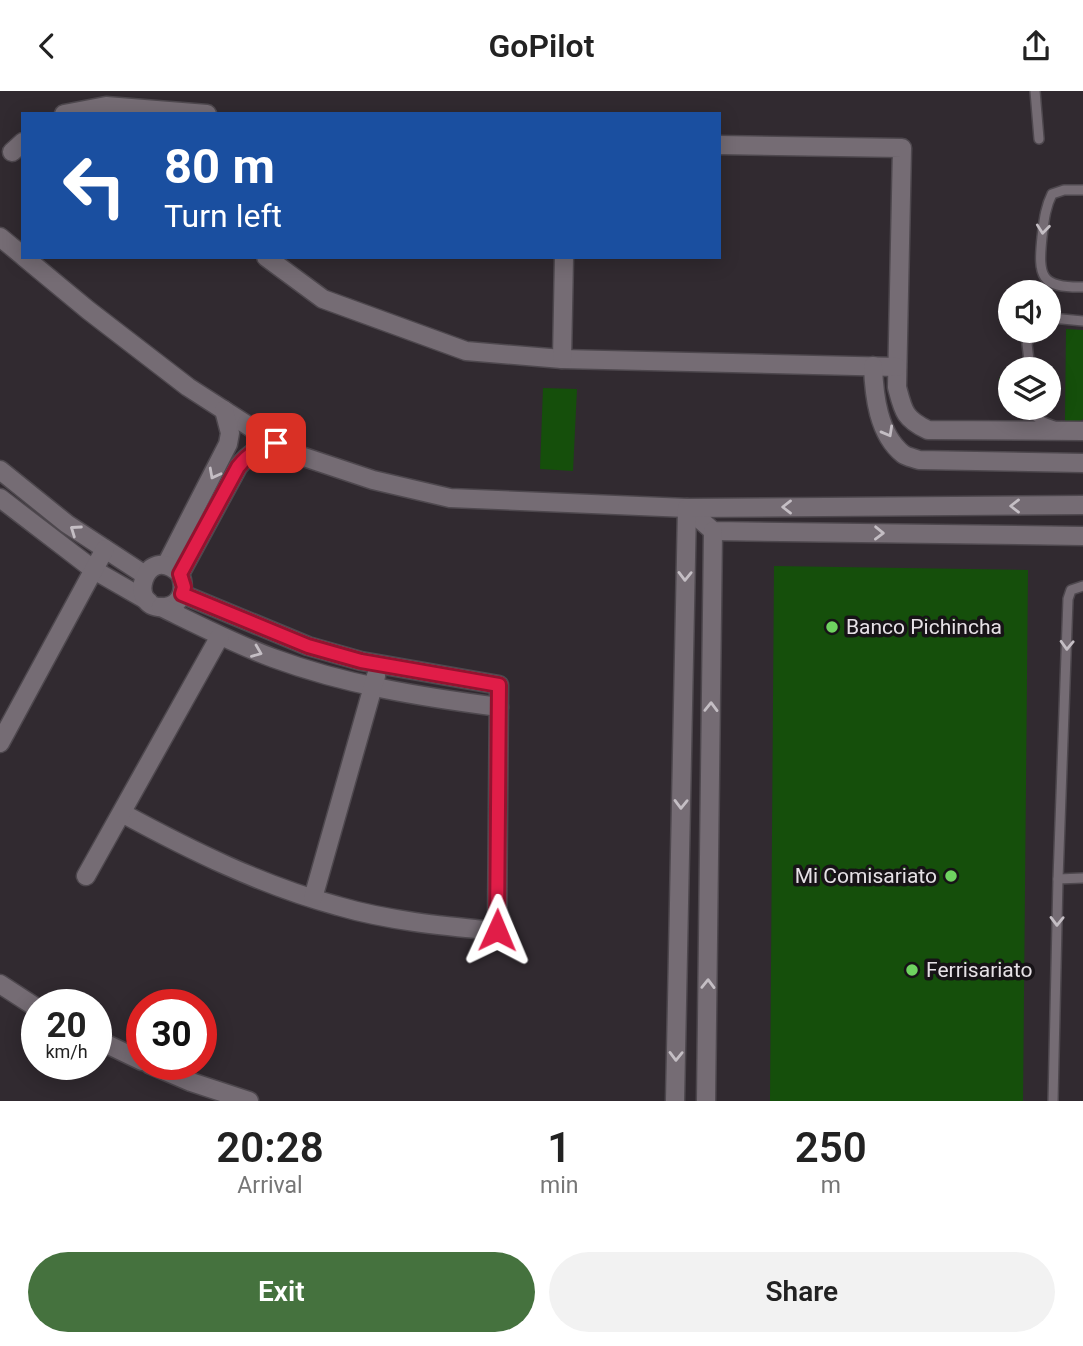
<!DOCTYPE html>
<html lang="en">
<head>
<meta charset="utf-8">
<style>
	:root { --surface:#fff; --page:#f2f2f2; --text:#222; --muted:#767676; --accent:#45723e }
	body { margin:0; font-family:Roboto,sans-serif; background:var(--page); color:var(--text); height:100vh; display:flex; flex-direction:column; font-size:26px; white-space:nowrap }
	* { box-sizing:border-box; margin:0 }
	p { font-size:23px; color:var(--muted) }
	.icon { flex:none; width:38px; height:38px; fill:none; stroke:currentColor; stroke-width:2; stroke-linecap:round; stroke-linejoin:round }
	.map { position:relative; height:1010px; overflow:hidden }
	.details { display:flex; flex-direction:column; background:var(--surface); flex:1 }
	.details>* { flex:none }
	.guide { position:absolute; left:21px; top:21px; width:700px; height:147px; border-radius:0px; box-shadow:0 4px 18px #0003; background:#1a4fa0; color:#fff; overflow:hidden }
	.controls { position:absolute; left:998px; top:189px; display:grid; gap:14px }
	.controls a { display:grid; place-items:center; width:63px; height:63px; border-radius:50%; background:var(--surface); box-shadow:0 4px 18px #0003; font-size:35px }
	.speed { position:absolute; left:21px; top:898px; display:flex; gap:14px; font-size:35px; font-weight:700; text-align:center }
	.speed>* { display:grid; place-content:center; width:91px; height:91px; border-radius:50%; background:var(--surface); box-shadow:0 4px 18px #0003; line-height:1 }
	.speed small { font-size:18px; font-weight:400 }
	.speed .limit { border:10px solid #d22; background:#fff; color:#111 }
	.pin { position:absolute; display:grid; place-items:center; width:60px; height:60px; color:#fff; margin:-30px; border-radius:14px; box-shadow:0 4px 10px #0006 }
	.me { position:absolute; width:77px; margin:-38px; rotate:1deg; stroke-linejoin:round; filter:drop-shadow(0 0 5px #0008) }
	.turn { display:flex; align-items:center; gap:24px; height:147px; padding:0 28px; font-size:32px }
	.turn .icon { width:91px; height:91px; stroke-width:2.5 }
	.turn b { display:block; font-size:49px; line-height:60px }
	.eta { display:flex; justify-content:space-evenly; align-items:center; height:119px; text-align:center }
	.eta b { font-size:42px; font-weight:600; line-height:49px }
	.button { display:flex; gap:14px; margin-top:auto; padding:14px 28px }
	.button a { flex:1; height:80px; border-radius:42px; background:var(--accent); color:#fff; font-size:28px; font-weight:600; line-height:80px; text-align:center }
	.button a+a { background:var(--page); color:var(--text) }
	header { display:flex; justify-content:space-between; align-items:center; height:91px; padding:0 28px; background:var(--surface); font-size:32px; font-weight:600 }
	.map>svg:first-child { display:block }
</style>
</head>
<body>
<header><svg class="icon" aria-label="back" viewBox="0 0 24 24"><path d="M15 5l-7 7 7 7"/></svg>GoPilot<svg class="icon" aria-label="share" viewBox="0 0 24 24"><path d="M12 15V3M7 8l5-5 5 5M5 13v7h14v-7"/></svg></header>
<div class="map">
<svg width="1083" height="1010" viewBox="0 0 1083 1010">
	<rect width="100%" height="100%" fill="#312a30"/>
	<!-- building -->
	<g fill="#154f0b">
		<polygon points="1066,238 1083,239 1083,328 1079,331 1065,330"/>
		<polygon points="1010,286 1010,312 1004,312 999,287"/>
		<polygon points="543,297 577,298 573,380 540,378"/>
		<polygon points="774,475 1028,479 1023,1010 770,1010"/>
	</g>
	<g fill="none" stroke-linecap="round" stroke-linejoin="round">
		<defs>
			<g id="lane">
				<polyline points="1035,0 1039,48"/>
				<path d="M 1083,99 L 1064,99 L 1052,103 C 1045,117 1044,130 1042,146 C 1038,185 1040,197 1083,196"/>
				<polyline points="1048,228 1052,227 1083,230"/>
				<polyline points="1030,278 1027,253 1032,240"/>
				<polyline points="1034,317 1034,324 1043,331 1054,335"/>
				<polyline points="1058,788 1083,787"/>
				<polyline points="1053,1010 1058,788 1068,508 1071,499 1083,495"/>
			</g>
			<g id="street">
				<polyline points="64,23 106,15 207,23"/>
				<path d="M 719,54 L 902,57 L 897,296 C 903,319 904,328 928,339 L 1083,340"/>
				<polyline points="12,61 23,51"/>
				<polyline points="0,146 23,165"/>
				<polyline points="24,166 88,219 188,296 289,361 373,389 450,407 687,417 713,440 1083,445"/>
				<polyline points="266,166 323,208 466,260 562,268 897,276"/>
				<polyline points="562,268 564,166"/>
				<path d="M 873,275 C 874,304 878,343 903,363 C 907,366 914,367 919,369 L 1083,372"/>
				<polyline points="0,379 67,433 145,484"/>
				<polyline points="0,407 94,479 148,510"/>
				<polyline points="166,474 228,353 230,342 224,319"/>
				<path d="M 180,483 C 145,449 124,520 165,516 C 182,514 186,497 180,483 L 238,376 C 249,362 259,357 276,352"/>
				<path d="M 161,516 C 198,534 235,553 273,567 C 346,594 422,606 499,616"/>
				<polyline points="0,652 105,458"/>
				<path d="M 122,722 C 190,759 263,795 338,815 C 389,830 444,835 497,840 L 499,594 L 361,570 L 308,555 L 182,503"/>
				<polyline points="86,785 220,545"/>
				<polyline points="313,807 376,585"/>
				<polyline points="0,893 37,917"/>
				<polyline points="96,948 142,970"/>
				<polyline points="149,973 191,991 249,1010"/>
				<polyline points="675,1010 687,417 1083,414"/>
				<polyline points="706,1010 713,440"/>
			</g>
		</defs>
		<!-- lane casing -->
		<use href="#lane" stroke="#4e484e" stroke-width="12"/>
		<!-- street casing -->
		<use href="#street" stroke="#4e484e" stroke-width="21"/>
		<!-- lane -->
		<use href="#lane" stroke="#756c74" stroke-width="9"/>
		<!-- street -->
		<use href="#street" stroke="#756c74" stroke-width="18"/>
	</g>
	<!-- one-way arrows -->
	<defs><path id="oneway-chevron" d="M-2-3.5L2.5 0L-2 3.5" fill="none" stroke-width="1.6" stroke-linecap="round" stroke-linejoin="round" transform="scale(1.75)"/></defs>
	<g stroke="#c4bec4">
		<use href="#oneway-chevron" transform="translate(1043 138) rotate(96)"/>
		<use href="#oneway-chevron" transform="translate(888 341) rotate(61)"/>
		<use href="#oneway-chevron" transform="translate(214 383) rotate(118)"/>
		<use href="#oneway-chevron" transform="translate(1015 415) rotate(180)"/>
		<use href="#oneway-chevron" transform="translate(787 416) rotate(180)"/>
		<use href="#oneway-chevron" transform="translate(75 439) rotate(-145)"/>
		<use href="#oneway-chevron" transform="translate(879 442) rotate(1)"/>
		<use href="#oneway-chevron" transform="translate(685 485) rotate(91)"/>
		<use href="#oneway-chevron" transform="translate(1067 554) rotate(92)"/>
		<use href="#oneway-chevron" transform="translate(257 561) rotate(22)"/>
		<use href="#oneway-chevron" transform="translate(711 616) rotate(-89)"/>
		<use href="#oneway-chevron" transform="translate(681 713) rotate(91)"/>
		<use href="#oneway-chevron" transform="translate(1057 830) rotate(91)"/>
		<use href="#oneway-chevron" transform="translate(708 893) rotate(-89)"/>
		<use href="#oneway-chevron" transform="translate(676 965) rotate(91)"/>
	</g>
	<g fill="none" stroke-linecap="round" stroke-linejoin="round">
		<defs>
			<path id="route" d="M 276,352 C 259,357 249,362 238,376 L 180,483 L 184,496 L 182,503 L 308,555 L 361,570 L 499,594 L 497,839"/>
		</defs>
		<!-- route casing -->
		<use href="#route" stroke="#92132f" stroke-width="18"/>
		<!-- route -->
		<use href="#route" stroke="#e11d48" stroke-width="12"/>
	</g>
	<!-- markers -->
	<g fill="#6fd360" stroke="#171317" stroke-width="2.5">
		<circle cx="832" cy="536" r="7"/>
		<circle cx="951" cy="785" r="7"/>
		<circle cx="912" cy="879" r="7"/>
	</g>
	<g text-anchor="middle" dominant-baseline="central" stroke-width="7" stroke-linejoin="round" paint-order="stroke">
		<!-- poi labels -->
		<g font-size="21" fill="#e6e1e6" stroke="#171317" text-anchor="start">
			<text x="846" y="536">Banco Pichincha</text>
			<text x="937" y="785" text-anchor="end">Mi Comisariato</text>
			<text x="926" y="879">Ferrisariato</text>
		</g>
	</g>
</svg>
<div class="controls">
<a><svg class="icon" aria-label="sound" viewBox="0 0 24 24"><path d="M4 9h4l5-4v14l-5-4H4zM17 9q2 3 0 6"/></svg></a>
<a><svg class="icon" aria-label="layers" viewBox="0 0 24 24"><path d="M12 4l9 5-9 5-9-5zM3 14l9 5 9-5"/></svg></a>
</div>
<div class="speed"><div>20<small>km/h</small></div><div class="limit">30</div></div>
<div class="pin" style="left:276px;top:352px;background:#d93025"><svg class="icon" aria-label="arrive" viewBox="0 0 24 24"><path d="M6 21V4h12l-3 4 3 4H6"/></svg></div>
<svg class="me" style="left:497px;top:839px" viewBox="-20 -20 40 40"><path d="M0-17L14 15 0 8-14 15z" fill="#e11d48" stroke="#fff" stroke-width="4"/></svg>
<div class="guide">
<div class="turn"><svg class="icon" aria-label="left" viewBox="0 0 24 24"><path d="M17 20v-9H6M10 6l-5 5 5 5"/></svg><div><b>80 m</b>Turn left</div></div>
</div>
</div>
<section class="details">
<div class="eta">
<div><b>20:28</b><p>Arrival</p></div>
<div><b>1</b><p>min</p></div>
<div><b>250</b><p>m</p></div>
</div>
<div class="button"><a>Exit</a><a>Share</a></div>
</section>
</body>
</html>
